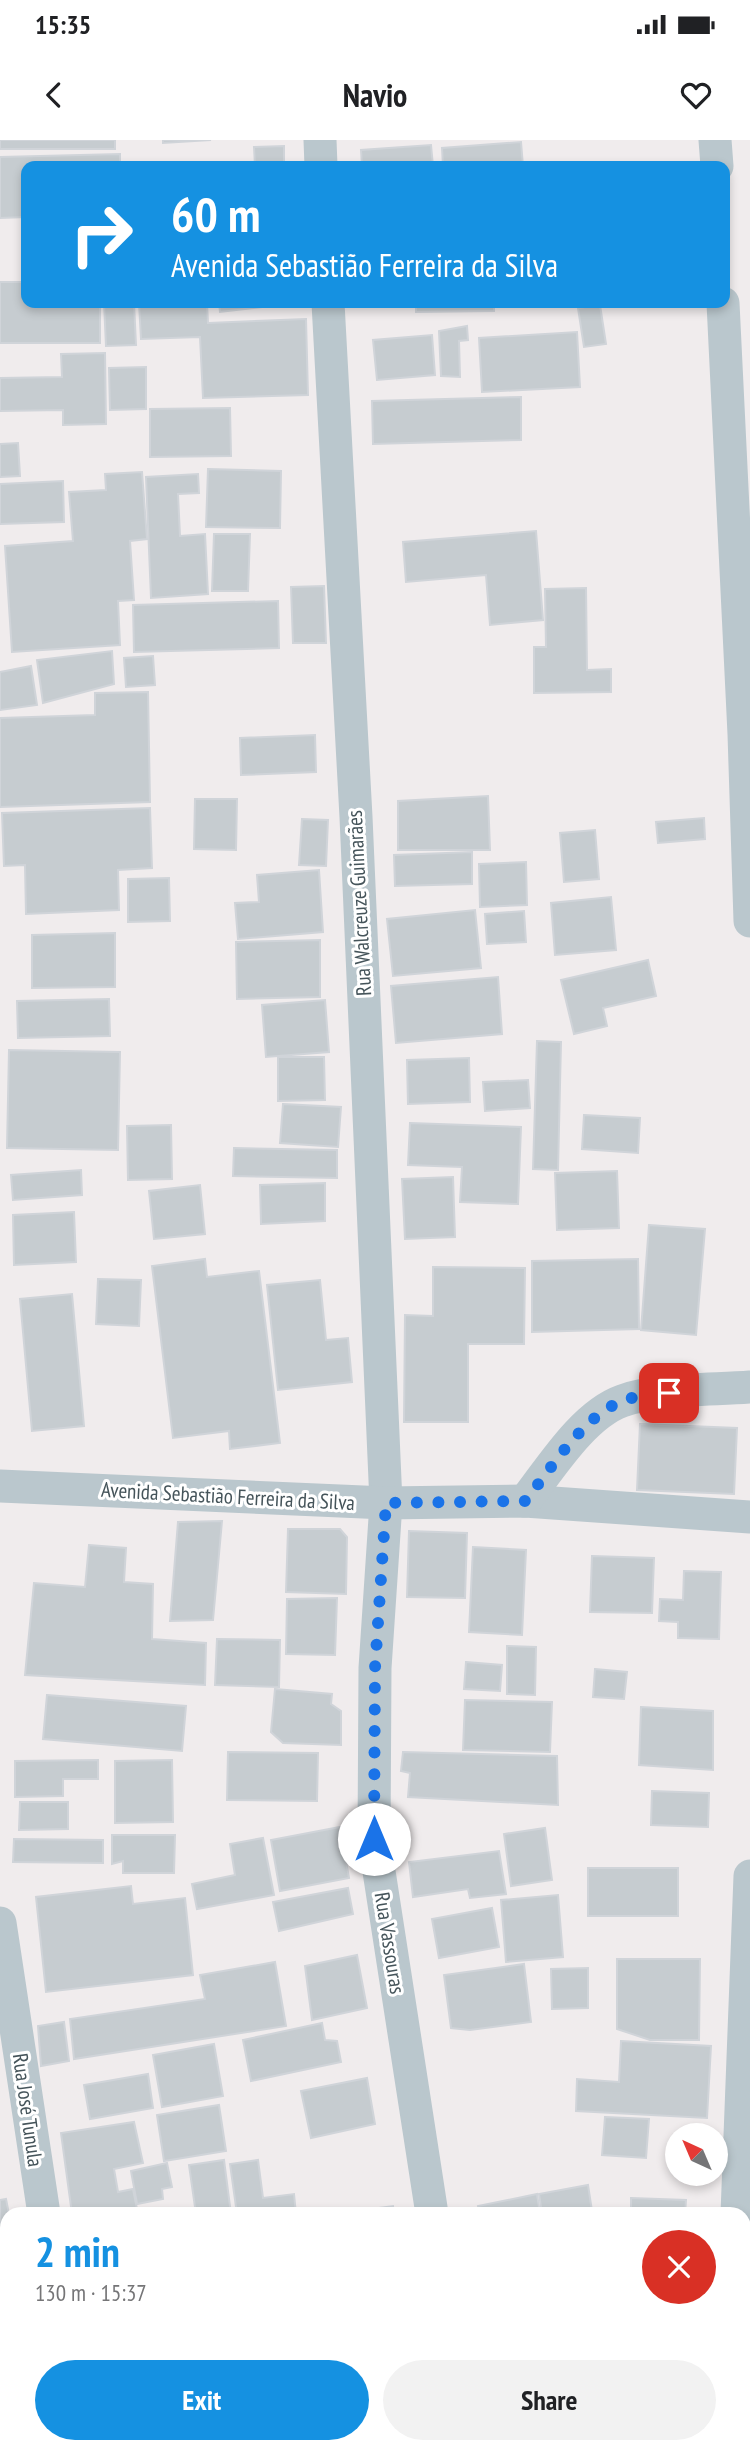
<!DOCTYPE html>
<html lang="en">
<head>
<meta charset="utf-8">
<style>
	:root { --surface:#fff; --page:#f2f2f2; --text:#202124; --muted:#757577; --accent:#1591e1 }
	body { margin:0; font-family:"PT Sans Narrow",sans-serif; background:var(--page); color:var(--text); height:100vh; display:flex; flex-direction:column; font-size:26px; white-space:nowrap }
	* { box-sizing:border-box; margin:0 }
	p { font-size:23px; color:var(--muted) }
	.icon { flex:none; width:38px; height:38px; fill:none; stroke:currentColor; stroke-width:2; stroke-linecap:round; stroke-linejoin:round }
	.map { position:relative; flex:1; overflow:hidden }
	.sheet { position:absolute; left:0px; top:2067px; width:751px; height:247px; display:flex; flex-direction:column; background:var(--surface); border-radius:21px 21px 0 0; box-shadow:0 4px 10px #0003 }
	.sheet>* { flex:none }
	.banner { position:absolute; left:21px; top:21px; width:709px; height:147px; border-radius:14px; box-shadow:0 4px 10px #0003; background:#1591e1; color:#fff; overflow:hidden }
	.needle { width:46px; rotate:316deg }
	.buttons { position:absolute; left:665px; top:1983px; display:grid; gap:14px }
	.buttons a { display:grid; place-items:center; width:63px; height:63px; border-radius:50%; background:var(--surface); box-shadow:0 4px 10px #0003; font-size:35px }
	.pin { position:absolute; display:grid; place-items:center; width:60px; height:60px; color:#fff; margin:-30px; border-radius:14px; box-shadow:0 4px 10px #0006 }
	.me { position:absolute; width:77px; margin:-38px; rotate:0deg; stroke-linejoin:round; filter:drop-shadow(0 0 5px #0008) }
	.turn { display:flex; align-items:center; gap:24px; height:147px; padding:0 35px; font-size:32px }
	.turn .icon { width:91px; height:91px; stroke-width:2.5 }
	.turn b { display:block; font-size:49px; line-height:60px }
	.round { display:grid; place-items:center; flex:none; width:74px; height:74px; border-radius:37px; background:var(--page) }
	.head { display:flex; align-items:center; justify-content:space-between; height:119px; padding:0 35px }
	h1 { font-size:42px; font-weight:700; line-height:52px; color:var(--accent) }
	.primary-button { display:flex; gap:14px; margin-top:auto; padding:14px 35px }
	.primary-button a { flex:1; height:80px; border-radius:42px; background:var(--accent); color:#fff; font-size:28px; font-weight:700; line-height:80px; text-align:center }
	.primary-button a+a { background:var(--page); color:var(--text) }
	.status { display:flex; justify-content:space-between; align-items:center; height:49px; padding:0 35px; background:var(--surface); direction:ltr }
	.status svg { height:19px; fill:currentColor }
	header { display:flex; justify-content:space-between; align-items:center; height:91px; padding:0 35px; background:var(--surface); font-size:32px; font-weight:700 }
	.map>svg:first-child { display:block }
</style>
</head>
<body>
<div class="status"><b>15:35</b><svg viewBox="0 0 49 12"><path d="M0 12V9h3v3zM5 12V6h3v6zM10 12V3h3v9zM15 12V0h3v12zM26 1h20v11H26zM47 4h2v5h-2z"/></svg></div>
<header><svg class="icon" aria-label="back" viewBox="0 0 24 24"><path d="M15 5l-7 7 7 7"/></svg>Navio<svg class="icon" aria-label="heart" viewBox="0 0 24 24"><path d="M12 20l-8-8c-3-5 5-10 8-4 3-6 11-1 8 4z"/></svg></header>
<div class="map">
<svg width="750" height="2312" viewBox="0 0 750 2312">
	<rect width="100%" height="100%" fill="#f0eced"/>
	<!-- building -->
	<g fill="#c6ccd0" stroke="#d0d4d9" stroke-width="2">
		<rect x="0" y="0" width="115" height="9"/>
		<polygon points="163,0 211,0 163,3"/>
		<polygon points="521,2 523,26 443,26 442,8"/>
		<polygon points="431,5 433,26 362,26 361,10"/>
		<polygon points="284,6 284,26 255,26 254,7"/>
		<polygon points="120,14 120,26 26,26 26,77 0,78 0,17"/>
		<polygon points="0,142 26,142 26,163 100,164 100,203 0,203"/>
		<polygon points="104,163 134,163 136,205 106,206"/>
		<polygon points="139,163 207,163 208,183 306,179 308,255 203,258 200,197 141,199"/>
		<polygon points="219,163 295,163 220,172"/>
		<polygon points="416,163 494,163 494,171 416,172"/>
		<polygon points="623,163 679,163 679,165 623,167"/>
		<polygon points="600,165 606,204 584,207 578,168"/>
		<polygon points="467,186 468,200 459,201 460,237 441,236 439,191"/>
		<polygon points="577,192 580,247 482,252 479,198"/>
		<polygon points="432,195 435,235 377,240 373,200"/>
		<polygon points="105,213 106,284 63,285 63,270 0,271 0,238 62,237 61,214"/>
		<polygon points="146,227 146,269 110,270 109,228"/>
		<polygon points="521,257 521,300 373,304 372,261"/>
		<polygon points="230,268 231,316 150,317 150,269"/>
		<polygon points="18,303 20,336 0,337 0,304"/>
		<polygon points="208,329 281,331 280,388 206,387"/>
		<polygon points="142,332 147,399 130,401 134,460 118,461 120,505 12,512 5,406 73,401 69,352 106,350 105,334"/>
		<polygon points="198,334 199,353 178,354 180,396 205,394 208,454 151,458 146,337"/>
		<polygon points="63,341 64,382 0,384 0,344"/>
		<polygon points="536,391 543,480 490,485 486,435 406,442 403,402"/>
		<polygon points="214,394 250,394 248,451 212,451"/>
		<polygon points="324,446 326,503 293,503 291,447"/>
		<polygon points="586,448 587,530 611,529 611,552 534,553 534,507 546,507 545,449"/>
		<polygon points="278,461 279,508 134,512 133,465"/>
		<polygon points="112,511 114,544 43,563 37,520"/>
		<polygon points="153,516 155,545 126,547 124,518"/>
		<polygon points="31,526 37,565 0,570 0,532"/>
		<polygon points="148,552 150,662 0,667 0,578 95,575 95,553"/>
		<polygon points="315,595 316,632 241,635 240,598"/>
		<polygon points="488,656 490,710 398,710 398,661"/>
		<polygon points="195,659 237,659 236,710 194,709"/>
		<polygon points="150,668 152,728 118,730 119,770 26,774 25,725 4,726 2,673"/>
		<polygon points="704,678 705,699 658,703 656,682"/>
		<polygon points="302,679 328,680 326,726 299,725"/>
		<polygon points="595,690 599,739 564,742 560,693"/>
		<polygon points="472,712 472,744 395,746 394,715"/>
		<polygon points="526,722 527,765 480,767 479,724"/>
		<polygon points="319,730 323,792 238,799 235,763 259,762 257,735"/>
		<polygon points="169,738 170,781 128,782 128,739"/>
		<polygon points="611,757 616,810 555,815 551,763"/>
		<polygon points="475,770 481,828 393,836 387,779"/>
		<polygon points="524,771 526,802 487,804 485,774"/>
		<polygon points="115,793 115,847 32,848 32,795"/>
		<polygon points="320,800 320,857 237,859 236,802"/>
		<polygon points="648,820 656,856 603,868 607,886 574,894 561,840"/>
		<polygon points="498,837 502,894 396,903 391,846"/>
		<polygon points="109,859 110,896 18,898 17,861"/>
		<polygon points="325,860 329,912 266,917 262,865"/>
		<polygon points="537,901 561,902 558,1030 533,1029"/>
		<polygon points="9,910 120,912 118,1010 7,1008"/>
		<polygon points="278,917 324,917 325,960 278,961"/>
		<polygon points="469,918 470,962 408,964 407,920"/>
		<polygon points="528,940 530,968 485,971 483,942"/>
		<polygon points="283,964 341,967 338,1007 280,1003"/>
		<polygon points="584,975 640,978 638,1013 582,1009"/>
		<polygon points="410,983 521,987 518,1064 460,1062 462,1027 408,1025"/>
		<polygon points="171,985 172,1039 128,1040 127,986"/>
		<polygon points="234,1008 337,1010 337,1038 233,1036"/>
		<polygon points="81,1030 82,1055 13,1060 11,1035"/>
		<polygon points="617,1031 619,1088 557,1090 555,1033"/>
		<polygon points="453,1037 455,1097 405,1099 402,1039"/>
		<polygon points="325,1043 325,1081 261,1084 260,1045"/>
		<polygon points="200,1045 205,1094 154,1099 149,1051"/>
		<polygon points="74,1072 76,1122 14,1125 13,1075"/>
		<polygon points="649,1085 705,1089 696,1195 641,1190"/>
		<polygon points="205,1119 207,1137 259,1131 280,1303 230,1309 229,1291 173,1298 152,1126"/>
		<polygon points="638,1119 639,1189 532,1192 532,1121"/>
		<polygon points="433,1127 525,1128 524,1204 468,1204 468,1282 404,1282 405,1175 433,1176"/>
		<polygon points="98,1139 141,1140 139,1186 96,1184"/>
		<polygon points="320,1140 326,1200 348,1198 352,1242 278,1250 267,1145"/>
		<polygon points="72,1154 84,1286 32,1291 20,1159"/>
		<polygon points="640,1284 737,1288 734,1354 637,1350"/>
		<polygon points="222,1381 213,1480 170,1481 178,1382"/>
		<polygon points="288,1389 340,1389 347,1397 346,1454 286,1452"/>
		<polygon points="409,1391 467,1393 465,1458 407,1457"/>
		<polygon points="89,1405 126,1408 124,1442 153,1444 152,1499 206,1503 205,1545 25,1535 34,1443 85,1447"/>
		<polygon points="473,1407 526,1410 522,1495 469,1492"/>
		<polygon points="592,1416 654,1418 652,1473 590,1472"/>
		<polygon points="684,1431 721,1432 719,1499 678,1498 678,1482 659,1481 660,1459 683,1460"/>
		<polygon points="337,1458 335,1515 286,1514 287,1459"/>
		<polygon points="217,1499 280,1500 279,1547 215,1545"/>
		<polygon points="507,1506 536,1507 535,1555 507,1554"/>
		<polygon points="466,1522 502,1525 500,1551 464,1549"/>
		<polygon points="595,1529 627,1532 624,1559 593,1557"/>
		<polygon points="275,1549 332,1554 331,1564 341,1571 341,1605 283,1603 271,1592"/>
		<polygon points="47,1555 186,1566 182,1611 43,1599"/>
		<polygon points="465,1560 552,1562 550,1612 463,1610"/>
		<polygon points="641,1567 713,1571 713,1630 639,1625"/>
		<polygon points="228,1612 318,1613 317,1661 227,1660"/>
		<polygon points="403,1612 557,1616 558,1665 408,1657 410,1633 401,1631"/>
		<polygon points="98,1620 98,1639 63,1639 63,1656 15,1657 15,1621"/>
		<polygon points="172,1620 173,1682 115,1683 115,1621"/>
		<polygon points="652,1651 709,1653 708,1687 651,1685"/>
		<polygon points="20,1662 68,1662 68,1689 19,1690"/>
		<polygon points="340,1687 349,1738 280,1751 271,1700"/>
		<polygon points="545,1688 552,1740 511,1746 504,1694"/>
		<polygon points="112,1695 175,1695 174,1733 123,1733 123,1721 112,1724"/>
		<polygon points="263,1698 274,1755 197,1769 192,1744 235,1735 230,1704"/>
		<polygon points="14,1699 103,1700 103,1723 13,1722"/>
		<polygon points="499,1711 506,1754 470,1758 468,1749 413,1757 409,1722"/>
		<rect x="588" y="1728" width="90" height="48"/>
		<polygon points="131,1746 133,1764 185,1758 193,1835 46,1852 36,1757"/>
		<polygon points="348,1748 353,1774 279,1791 273,1762"/>
		<polygon points="558,1755 563,1817 506,1822 501,1760"/>
		<polygon points="492,1768 499,1807 439,1818 432,1779"/>
		<polygon points="357,1815 367,1868 312,1880 305,1826"/>
		<polygon points="617,1819 700,1819 699,1900 650,1900 617,1889"/>
		<polygon points="275,1822 286,1886 74,1919 70,1879 205,1859 200,1835"/>
		<polygon points="524,1824 531,1882 470,1890 451,1888 444,1835"/>
		<polygon points="588,1828 588,1868 552,1869 551,1829"/>
		<polygon points="64,1882 69,1921 41,1926 38,1886"/>
		<polygon points="322,1883 325,1900 337,1901 341,1922 251,1941 243,1900"/>
		<polygon points="621,1901 711,1906 707,1978 576,1971 577,1939 619,1942"/>
		<polygon points="214,1904 223,1956 162,1967 153,1915"/>
		<polygon points="148,1934 153,1968 90,1979 84,1945"/>
		<polygon points="367,1938 375,1984 311,1998 301,1951"/>
		<polygon points="219,1965 226,2011 164,2021 157,1975"/>
		<polygon points="605,1977 649,1979 646,2018 602,2015"/>
		<polygon points="134,1982 143,2023 114,2029 118,2052 133,2049 138,2074 72,2074 61,1993"/>
		<polygon points="224,2020 231,2074 196,2074 189,2025"/>
		<polygon points="258,2020 263,2058 294,2054 296,2074 237,2074 230,2024"/>
		<polygon points="167,2023 172,2047 162,2049 163,2059 137,2064 131,2031"/>
		<polygon points="588,2045 592,2071 577,2074 542,2074 539,2054"/>
		<polygon points="537,2054 540,2074 479,2074 478,2066"/>
		<polygon points="631,2058 686,2060 685,2074 631,2074"/>
		<polygon points="6,2059 9,2074 7,2115 0,2117 0,2060"/>
		<polygon points="393,2066 394,2074 333,2074"/>
		<polygon points="7,2162 7,2183 0,2184 0,2163"/>
		<polygon points="7,2209 7,2249 0,2250 0,2210"/>
		<polygon points="166,2306 246,2306 247,2312 167,2312"/>
		<polygon points="279,2306 343,2306 344,2312 279,2312"/>
	</g>
	<g fill="none" stroke-linecap="round" stroke-linejoin="round">
		<!-- minor -->
		<g stroke="#bac7cd" stroke-width="33">
			<polyline points="320,0 321,26"/>
			<polyline points="715,0 717,26"/>
			<polyline points="328,163 356,677 386,1363 375,1528 374,1699 432,2074"/>
			<polyline points="723,163 744,594 750,781"/>
			<polyline points="0,1346 386,1363 525,1361 750,1377"/>
			<path d="M 525,1361 C 550,1329 583,1275 622,1261 C 656,1248 712,1250 750,1247"/>
			<polyline points="0,1783 44,2074"/>
			<polyline points="737,2074 750,1736"/>
			<polyline points="79,2306 79,2312"/>
			<polyline points="468,2306 469,2312"/>
			<polyline points="727,2312 727,2306"/>
		</g>
	</g>
	<g fill="none" stroke-linecap="round" stroke-linejoin="round">
		<!-- route -->
		<path stroke="#1a73e8" stroke-width="12" stroke-dasharray="0 21.6" d="M 374,1699 L 375,1528 L 386,1363 L 525,1361 C 551,1329 582,1278 620,1262 C 635,1255 653,1255 669,1253"/>
	</g>
	<g text-anchor="middle" dominant-baseline="central" stroke-width="6" stroke-linejoin="round" paint-order="stroke">
		<!-- street labels -->
		<g font-size="21" fill="#45545a" stroke="#fff">
			<text transform="translate(359 763) rotate(-93)">Rua Walcreuze Guimarães</text>
			<text transform="translate(228 1356) rotate(3)">Avenida Sebastião Ferreira da Silva</text>
			<text transform="translate(390 1803) rotate(81)">Rua Vassouras</text>
			<text transform="translate(28 1970) rotate(82)">Rua José Tunula</text>
		</g>
	</g>
</svg>
<div class="buttons">
<a><svg class="needle" viewBox="-14 -14 28 28"><path d="M0-13l5 13h-10z" fill="#e53935"/><path d="M0 13l5-13h-10z" fill="#757577"/></svg></a>
</div>
<div class="pin" style="left:669px;top:1253px;background:#d93025"><svg class="icon" aria-label="arrive" viewBox="0 0 24 24"><path d="M6 21V4h12l-3 4 3 4H6"/></svg></div>
<svg class="me" style="left:374px;top:1699px" viewBox="-20 -20 40 40"><circle r="19" fill="#fff"/><path d="M0-13L10 11 0 6-10 11z" fill="#1a73e8"/></svg>
<div class="banner">
<div class="turn"><svg class="icon" aria-label="right" viewBox="0 0 24 24"><path d="M7 20v-9h11M14 6l5 5-5 5"/></svg><div><b>60 m</b>Avenida Sebastião Ferreira da Silva</div></div>
</div>
<section class="sheet">
<div class="head"><div><h1>2 min</h1><p>130 m · 15:37</p></div><a class="round" style="background:#d93025;color:#fff"><svg class="icon" aria-label="close" viewBox="0 0 24 24"><path d="M6 6l12 12M18 6L6 18"/></svg></a></div>
<div class="primary-button"><a>Exit</a><a>Share</a></div>
</section>
</div>
</body>
</html>
